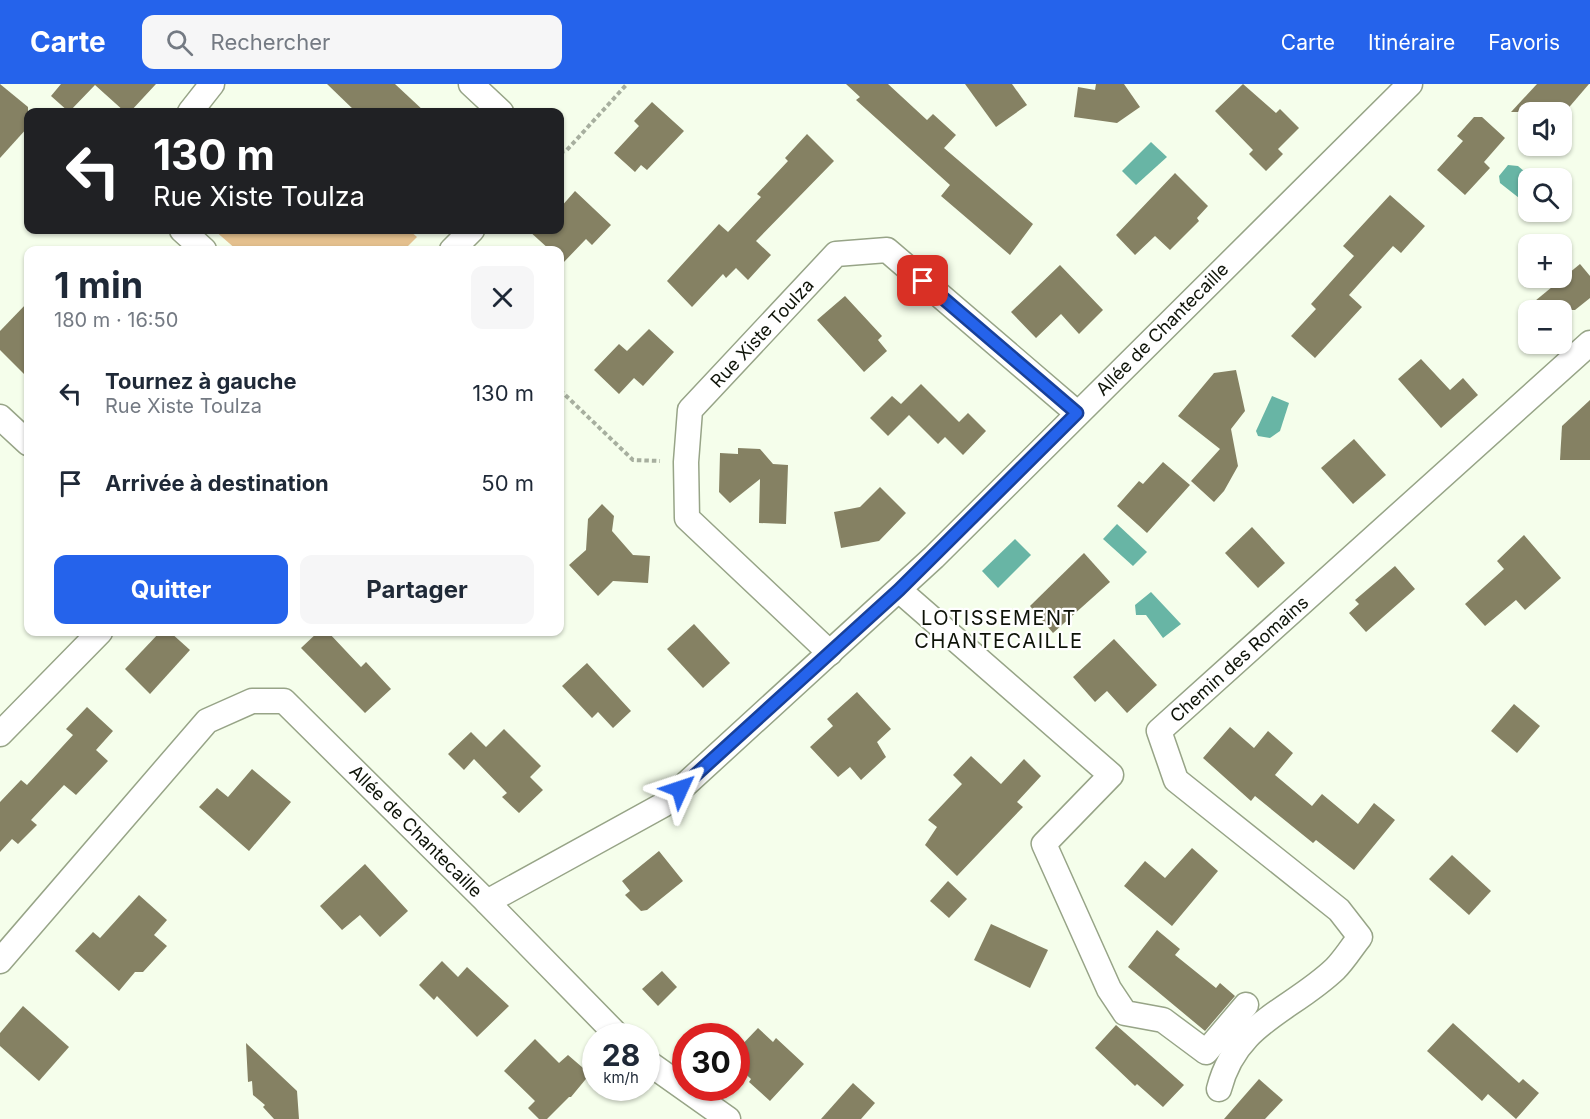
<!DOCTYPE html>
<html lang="fr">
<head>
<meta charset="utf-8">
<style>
	:root { --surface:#fff; --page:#f6f6f7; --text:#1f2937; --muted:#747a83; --accent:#2563eb }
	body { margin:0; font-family:Inter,sans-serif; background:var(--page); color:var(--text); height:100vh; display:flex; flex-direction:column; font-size:22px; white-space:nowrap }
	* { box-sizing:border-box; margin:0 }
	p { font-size:20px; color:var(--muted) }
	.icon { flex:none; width:33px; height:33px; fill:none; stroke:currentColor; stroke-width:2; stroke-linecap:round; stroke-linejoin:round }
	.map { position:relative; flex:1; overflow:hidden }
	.details { position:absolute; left:24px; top:162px; width:540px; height:390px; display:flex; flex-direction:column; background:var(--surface); border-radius:12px; box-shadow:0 2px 4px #0004 }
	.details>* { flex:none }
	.guide { position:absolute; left:24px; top:24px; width:540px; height:126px; border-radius:12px; box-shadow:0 2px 4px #0004; background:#202124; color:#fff; overflow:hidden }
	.buttons { position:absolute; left:1518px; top:18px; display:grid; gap:12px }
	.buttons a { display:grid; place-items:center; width:54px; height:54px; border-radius:12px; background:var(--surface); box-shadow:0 2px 4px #0004; font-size:30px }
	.speed { position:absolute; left:582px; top:939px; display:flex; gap:12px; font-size:30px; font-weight:700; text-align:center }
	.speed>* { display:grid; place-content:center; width:78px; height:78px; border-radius:50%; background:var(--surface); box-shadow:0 2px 4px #0004; line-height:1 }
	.speed small { font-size:15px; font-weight:400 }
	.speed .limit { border:9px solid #d22; background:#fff; color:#111 }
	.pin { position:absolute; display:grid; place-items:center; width:51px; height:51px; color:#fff; margin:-26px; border-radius:12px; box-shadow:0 3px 9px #0006 }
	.me { position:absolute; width:66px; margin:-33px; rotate:48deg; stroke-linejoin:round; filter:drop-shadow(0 0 4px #0008) }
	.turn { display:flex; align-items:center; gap:21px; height:126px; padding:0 30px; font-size:27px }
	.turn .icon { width:78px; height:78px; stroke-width:2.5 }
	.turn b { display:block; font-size:42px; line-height:51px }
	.round { display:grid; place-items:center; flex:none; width:63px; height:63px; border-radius:12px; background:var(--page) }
	.headline { display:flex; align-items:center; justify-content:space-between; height:102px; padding:0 30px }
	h1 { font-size:36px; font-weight:700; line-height:45px }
	.button { display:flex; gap:12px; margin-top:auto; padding:12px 30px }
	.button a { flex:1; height:69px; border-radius:12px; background:var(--accent); color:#fff; font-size:24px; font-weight:700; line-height:69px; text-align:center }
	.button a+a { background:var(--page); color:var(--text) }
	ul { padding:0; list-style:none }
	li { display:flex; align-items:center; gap:18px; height:90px; padding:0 30px }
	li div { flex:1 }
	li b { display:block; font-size:22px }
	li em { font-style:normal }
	header { display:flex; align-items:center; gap:36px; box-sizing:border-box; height:84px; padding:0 30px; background:var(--accent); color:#fff }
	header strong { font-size:28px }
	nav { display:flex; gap:33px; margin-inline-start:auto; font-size:21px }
	.search { width:420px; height:54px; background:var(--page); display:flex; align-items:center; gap:15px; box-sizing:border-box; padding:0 21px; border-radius:12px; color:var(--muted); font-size:22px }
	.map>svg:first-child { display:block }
</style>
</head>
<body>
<header>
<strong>Carte</strong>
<div class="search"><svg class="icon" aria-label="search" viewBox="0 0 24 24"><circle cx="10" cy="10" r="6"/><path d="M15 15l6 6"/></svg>Rechercher</div>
<nav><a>Carte</a><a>Itinéraire</a><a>Favoris</a></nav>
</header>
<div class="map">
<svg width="1590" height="1035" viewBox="0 0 1590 1035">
	<rect width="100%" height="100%" fill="#f5feeb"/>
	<!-- green -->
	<polygon fill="#e4c08e" points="214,146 409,146 417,153 404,166 237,166"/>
	<!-- water -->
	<g fill="#68b5a5">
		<polygon points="1151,58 1167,73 1136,101 1122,87"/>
		<polygon points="1508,81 1518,82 1532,94 1528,94 1528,121 1500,99 1499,92"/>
		<polygon points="1272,312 1289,319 1280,347 1270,354 1258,352 1256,347"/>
		<polygon points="1117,440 1147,468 1133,482 1103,455"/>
		<polygon points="1015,455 1031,471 998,504 982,487"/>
		<polygon points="1151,508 1181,540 1163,554 1146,531 1136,531 1135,521"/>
	</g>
	<!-- building -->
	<g fill="#858163">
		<polygon points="0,0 28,23 28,43 0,74"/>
		<polygon points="61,0 156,0 130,28 125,28 95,1 69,28 51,12"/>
		<polygon points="327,0 395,0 425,28 356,28"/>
		<polygon points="846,0 888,0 927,36 933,30 956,51 944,64 1033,140 1010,171 941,112 950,101 856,16 860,13"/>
		<polygon points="965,0 1012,0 1027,21 996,43"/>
		<polygon points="1096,0 1124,0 1140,23 1117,39 1074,33 1078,3 1095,6"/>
		<polygon points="1243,0 1276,29 1280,25 1299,44 1278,65 1283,70 1266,87 1249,70 1253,66 1215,27"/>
		<polygon points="1537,0 1589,0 1565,28 1511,28"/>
		<polygon points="652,18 684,47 647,86 641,81 635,88 614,69 639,42 634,37"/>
		<polygon points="1474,33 1482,33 1505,54 1484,78 1490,84 1465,111 1437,86 1463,57 1457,52"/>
		<polygon points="807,50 834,77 756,157 771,171 748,196 736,184 726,194 723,190 692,223 667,197 719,140 728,148 761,113 757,110 788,77 785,74"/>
		<polygon points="1175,89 1208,122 1197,134 1199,137 1170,166 1155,152 1135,171 1116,151"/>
		<polygon points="575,107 611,141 592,161 586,155 563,179 560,176 560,166 550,166 528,146 560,146 560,124"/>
		<polygon points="1390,111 1425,142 1401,169 1393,162 1349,211 1362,223 1315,274 1291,252 1316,225 1311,220 1354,172 1343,162"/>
		<polygon points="1580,180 1590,192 1590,214 1575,226 1524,226"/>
		<polygon points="1060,181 1103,226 1079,250 1061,230 1036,254 1011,228"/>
		<polygon points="845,212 882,252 878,256 887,267 864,288 817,236"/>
		<polygon points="28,218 28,294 0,266 0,247"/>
		<polygon points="649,245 674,268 643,302 634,294 619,310 594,286 619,260 627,267"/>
		<polygon points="1421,275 1450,306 1463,294 1478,311 1441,344 1398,295"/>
		<polygon points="1236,286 1245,327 1231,345 1238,382 1224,407 1214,418 1191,397 1220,365 1178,332 1214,289"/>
		<polygon points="921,300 959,338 968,329 986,347 963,371 945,353 938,360 909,331 888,352 870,334 892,312 901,320"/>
		<polygon points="1590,316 1590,376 1560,376 1562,342"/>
		<polygon points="1354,355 1386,391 1353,420 1321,384"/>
		<polygon points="738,364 760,365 773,380 788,381 786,440 759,439 760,395 730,419 719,408 720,369 738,370"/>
		<polygon points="1163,378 1190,401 1147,449 1117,422 1139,397 1143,400"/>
		<polygon points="880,403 906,429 879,457 841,464 834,428 860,423"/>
		<polygon points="602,420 614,432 612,447 633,471 650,472 648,499 613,497 598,512 569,481 586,466 588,435"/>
		<polygon points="1252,443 1285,479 1258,504 1225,469"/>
		<polygon points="1524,451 1561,494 1525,526 1516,516 1485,542 1465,520 1504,485 1497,477"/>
		<polygon points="1084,469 1110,498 1053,549 1030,522"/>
		<polygon points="1395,482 1415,505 1366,548 1349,529 1359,520 1355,516"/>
		<polygon points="694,540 730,579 703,604 667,565"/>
		<polygon points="160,548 170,548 190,566 150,610 125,585"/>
		<polygon points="318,548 328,548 361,583 366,578 391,605 365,629 301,564"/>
		<polygon points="1114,555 1157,601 1127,629 1107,607 1095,618 1073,593"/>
		<polygon points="587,579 631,627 613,644 598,628 592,634 562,602"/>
		<polygon points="857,608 891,645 877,658 886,673 861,696 850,683 838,693 810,663 833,642 827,635"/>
		<polygon points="1514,620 1540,642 1517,669 1491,647"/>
		<polygon points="87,623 113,647 96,666 108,677 76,711 64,701 31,736 37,741 18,760 12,755 0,768 0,718 21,696 27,701 73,651 66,645"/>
		<polygon points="1230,643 1254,664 1268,647 1293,669 1275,691 1312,722 1322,710 1358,740 1374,719 1395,736 1354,786 1316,756 1313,759 1255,712 1251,717 1203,674"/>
		<polygon points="504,645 541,682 530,693 543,706 519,729 502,713 507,709 474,675 464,686 448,670 471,648 486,663"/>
		<polygon points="971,672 1001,700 1024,675 1041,692 1017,718 1023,723 957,792 925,761 937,743 928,736 962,700 953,691"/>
		<polygon points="252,685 291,718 249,767 199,723 217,704 228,713"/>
		<polygon points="1192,764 1218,787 1172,842 1124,802 1145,777 1165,794"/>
		<polygon points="659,767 683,797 647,826 641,827 625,811 630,807 622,797"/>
		<polygon points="1452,771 1491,807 1469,831 1429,795"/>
		<polygon points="365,780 408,827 380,853 360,831 342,846 320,822"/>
		<polygon points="948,797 967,815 949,834 930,817"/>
		<polygon points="139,811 167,836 154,851 167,862 143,888 135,888 119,907 75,867 93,848 100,854"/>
		<polygon points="991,840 1048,866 1030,904 974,876"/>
		<polygon points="1157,846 1180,865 1175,871 1216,904 1220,899 1235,912 1205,947 1128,883"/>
		<polygon points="442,877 458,893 467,883 509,922 477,953 437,912 434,916 419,901"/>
		<polygon points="662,887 677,903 658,922 642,905"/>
		<polygon points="23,922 69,963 39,997 0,962 0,949"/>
		<polygon points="1453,939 1519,999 1523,995 1539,1009 1516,1035 1488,1010 1482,1017 1427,967"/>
		<polygon points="1116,941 1184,1001 1163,1023 1137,1000 1135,1002 1095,964"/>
		<polygon points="758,944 773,958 776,954 804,980 770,1017 749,998 751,995 736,981 736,967"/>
		<polygon points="535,955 559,979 568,971 590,990 571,1013 569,1013 547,1035 539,1035 528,1024 535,1017 504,987"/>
		<polygon points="246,959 297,1007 299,1035 274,1035 263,1023 265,1021 253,1011 252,997 248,998"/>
		<polygon points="1259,995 1283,1016 1265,1035 1224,1035"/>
		<polygon points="853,999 875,1019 861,1035 821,1035"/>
	</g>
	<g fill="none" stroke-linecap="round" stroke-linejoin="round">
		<defs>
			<g id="minor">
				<polyline points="471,0 501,28"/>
				<polyline points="190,28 212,0"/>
				<polyline points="182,146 204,166"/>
				<polyline points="452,166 472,146"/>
				<polyline points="0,333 28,359"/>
				<polyline points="899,506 1111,691 1044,760 1109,905 1125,929 1163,936 1206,968 1246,921"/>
				<polyline points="830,569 687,434 686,378 690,326 836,170 887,166 1077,329"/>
				<polyline points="0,650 100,548"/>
				<polyline points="487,818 618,952"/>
				<polyline points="0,877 207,637 252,617 284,617 487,818 663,721 934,473 1410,0"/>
				<polyline points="646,977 728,1035"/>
				<path d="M 1219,1005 C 1236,938 1291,927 1335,885 C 1344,876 1352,863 1360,853 L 1339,826 L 1176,696 L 1159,647 L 1590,259"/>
			</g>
		</defs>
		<!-- minor casing -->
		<use href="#minor" stroke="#97a487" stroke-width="27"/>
		<!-- path -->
		<g stroke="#a7af9f" stroke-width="4" stroke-dasharray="4.5 3" stroke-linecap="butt">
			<polyline points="560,68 566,67 627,0"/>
			<polyline points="560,306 633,376 660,377"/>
		</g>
		<!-- minor -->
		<use href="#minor" stroke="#fff" stroke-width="24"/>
	</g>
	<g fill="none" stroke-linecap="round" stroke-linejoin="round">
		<defs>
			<polyline id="route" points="680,705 899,506 1077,329 923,197"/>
		</defs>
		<!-- route casing -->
		<use href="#route" stroke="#184099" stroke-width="15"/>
		<!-- route -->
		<use href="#route" stroke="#2563eb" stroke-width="10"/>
	</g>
	<g text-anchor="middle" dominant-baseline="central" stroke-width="4.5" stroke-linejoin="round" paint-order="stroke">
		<!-- street labels -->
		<g font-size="18" fill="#0e1308" stroke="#fff">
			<text transform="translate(1162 245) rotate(-45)">Allée de Chantecaille</text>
			<text transform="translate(762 249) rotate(-47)">Rue Xiste Toulza</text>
			<text transform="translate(1239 575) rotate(-42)">Chemin des Romains</text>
			<text transform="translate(416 747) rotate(45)">Allée de Chantecaille</text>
		</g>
		<!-- neighbourhood labels -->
		<g font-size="20" letter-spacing="1.5" fill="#0e1308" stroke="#fff">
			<text x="999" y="534">LOTISSEMENT<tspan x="999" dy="23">CHANTECAILLE</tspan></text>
		</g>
	</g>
</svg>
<div class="buttons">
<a><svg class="icon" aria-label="sound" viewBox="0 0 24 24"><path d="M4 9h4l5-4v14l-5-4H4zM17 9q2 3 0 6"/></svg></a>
<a><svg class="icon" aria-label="search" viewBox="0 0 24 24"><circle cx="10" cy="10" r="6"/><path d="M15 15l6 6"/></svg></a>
<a>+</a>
<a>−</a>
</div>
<div class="speed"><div>28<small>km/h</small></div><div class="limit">30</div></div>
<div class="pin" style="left:923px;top:197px;background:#d93025"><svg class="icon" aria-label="arrive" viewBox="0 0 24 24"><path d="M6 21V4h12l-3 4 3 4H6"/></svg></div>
<svg class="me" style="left:680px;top:705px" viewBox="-20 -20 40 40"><path d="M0-17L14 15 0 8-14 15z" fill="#2563eb" stroke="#fff" stroke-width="4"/></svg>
<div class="guide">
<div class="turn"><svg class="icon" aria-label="left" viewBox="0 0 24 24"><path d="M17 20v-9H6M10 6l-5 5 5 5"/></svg><div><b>130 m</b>Rue Xiste Toulza</div></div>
</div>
<section class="details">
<div class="headline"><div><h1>1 min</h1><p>180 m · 16:50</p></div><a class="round"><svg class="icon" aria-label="close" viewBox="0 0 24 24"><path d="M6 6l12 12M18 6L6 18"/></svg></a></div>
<ul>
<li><svg class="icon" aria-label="left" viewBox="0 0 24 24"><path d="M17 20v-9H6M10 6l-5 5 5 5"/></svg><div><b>Tournez à gauche</b><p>Rue Xiste Toulza</p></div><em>130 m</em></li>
<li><svg class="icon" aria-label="arrive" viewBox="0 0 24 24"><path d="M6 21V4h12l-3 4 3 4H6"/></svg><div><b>Arrivée à destination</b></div><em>50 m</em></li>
</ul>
<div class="button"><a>Quitter</a><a>Partager</a></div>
</section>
</div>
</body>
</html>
